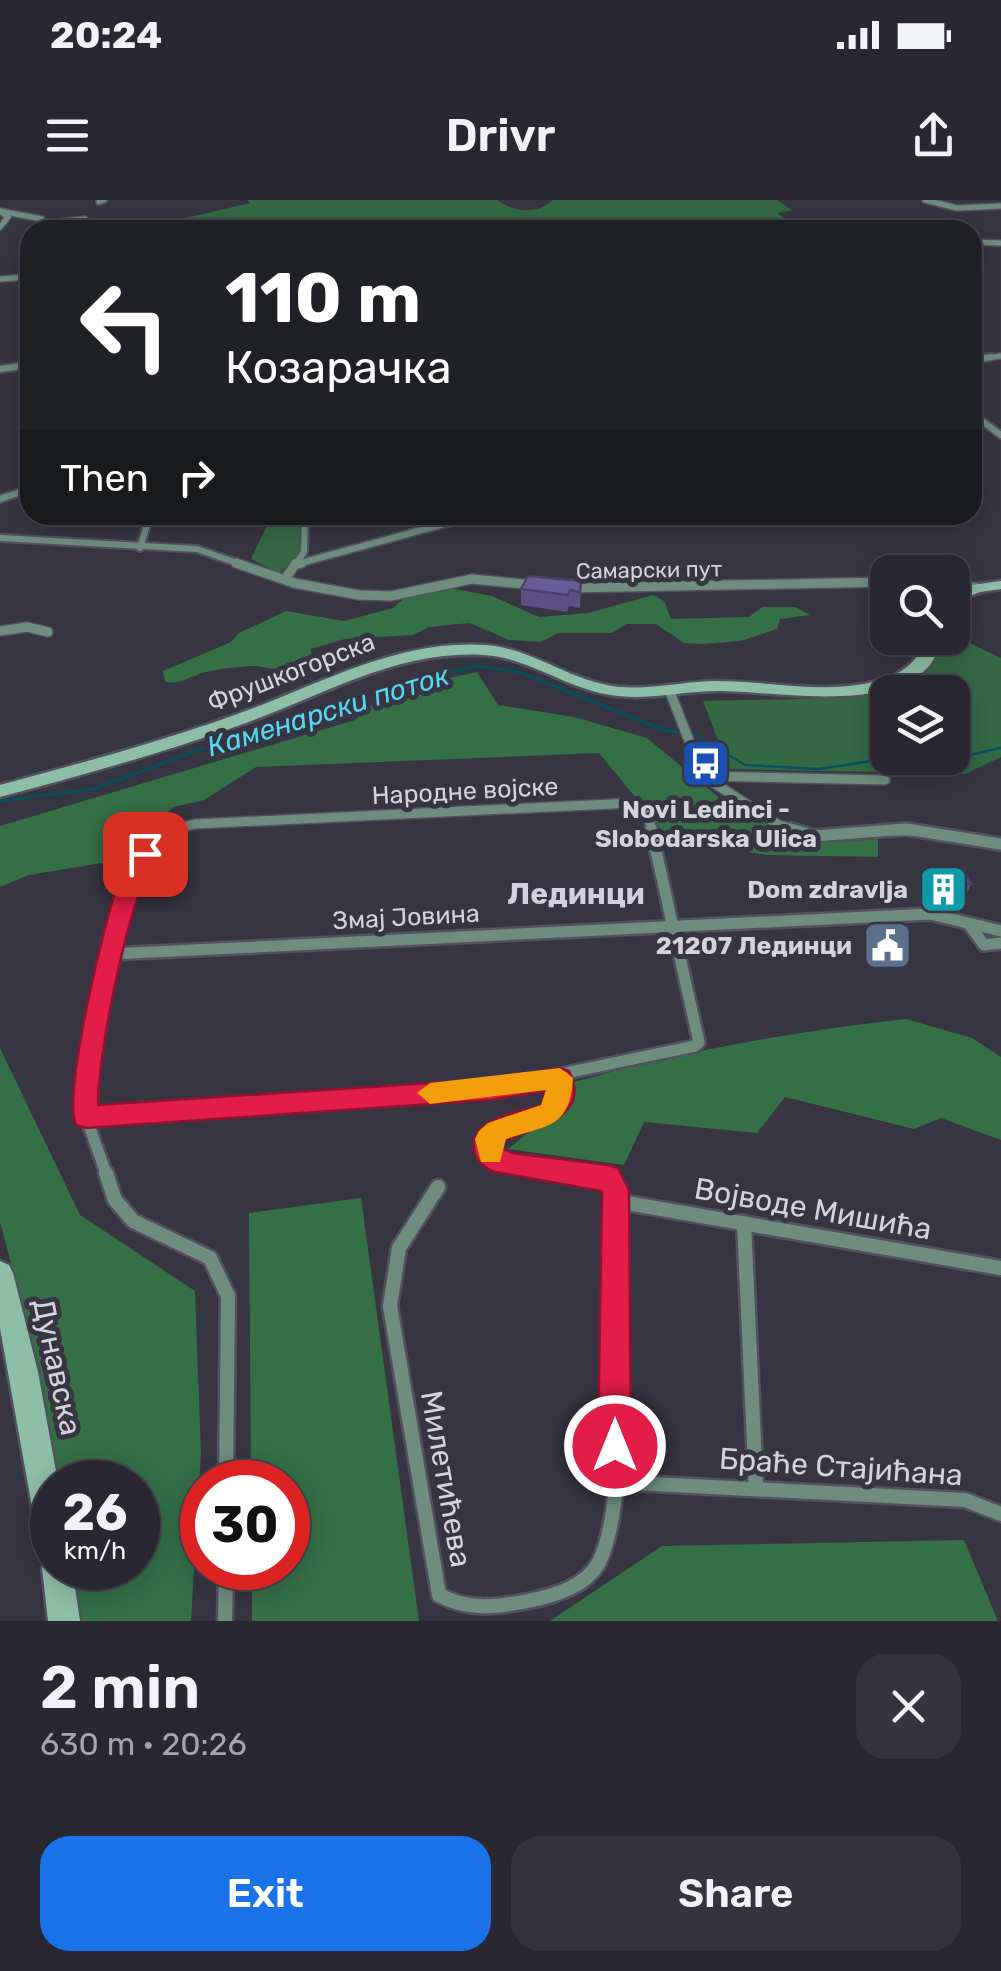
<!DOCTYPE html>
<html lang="en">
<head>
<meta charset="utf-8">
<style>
	:root { --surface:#292832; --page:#35343e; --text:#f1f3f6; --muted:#a5a6ac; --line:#45444d; --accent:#1a73e8 }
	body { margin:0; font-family:Rubik,sans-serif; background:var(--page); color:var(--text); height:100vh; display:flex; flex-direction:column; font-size:38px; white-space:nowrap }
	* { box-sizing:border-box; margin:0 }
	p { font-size:32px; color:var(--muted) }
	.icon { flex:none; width:55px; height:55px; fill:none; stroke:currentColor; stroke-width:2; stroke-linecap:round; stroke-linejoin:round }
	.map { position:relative; height:1421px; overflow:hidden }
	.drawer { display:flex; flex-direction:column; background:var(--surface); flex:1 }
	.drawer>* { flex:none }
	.hud { position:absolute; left:20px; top:20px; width:962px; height:305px; border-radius:30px; box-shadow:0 5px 25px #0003,0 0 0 2px var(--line); background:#202124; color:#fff; overflow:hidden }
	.buttons { position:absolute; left:870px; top:355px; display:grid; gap:20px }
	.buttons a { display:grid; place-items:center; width:100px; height:100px; border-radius:20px; background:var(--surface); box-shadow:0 5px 25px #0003,0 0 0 2px var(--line); font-size:50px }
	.speed { position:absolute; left:30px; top:1260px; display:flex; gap:20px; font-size:50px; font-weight:700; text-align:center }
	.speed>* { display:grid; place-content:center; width:130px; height:130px; border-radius:50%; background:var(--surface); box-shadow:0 5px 25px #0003,0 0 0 2px var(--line); line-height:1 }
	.speed small { font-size:25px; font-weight:400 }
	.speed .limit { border:15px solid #d22; background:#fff; color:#111 }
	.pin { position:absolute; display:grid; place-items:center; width:85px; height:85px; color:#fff; margin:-42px; border-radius:20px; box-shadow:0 5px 15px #0006 }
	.me { position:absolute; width:110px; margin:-55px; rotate:0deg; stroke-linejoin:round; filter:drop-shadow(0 0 8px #0008) }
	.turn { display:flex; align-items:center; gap:35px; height:210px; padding:0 40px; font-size:45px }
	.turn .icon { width:130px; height:130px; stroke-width:2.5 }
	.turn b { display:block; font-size:70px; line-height:85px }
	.then { display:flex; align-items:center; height:95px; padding:0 40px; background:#0003; gap:20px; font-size:38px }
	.round { display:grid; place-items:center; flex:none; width:105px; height:105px; border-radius:30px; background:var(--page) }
	.summary { display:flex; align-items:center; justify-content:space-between; height:170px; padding:0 40px }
	h1 { font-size:60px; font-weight:600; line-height:75px }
	.button { display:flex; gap:20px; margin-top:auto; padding:20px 40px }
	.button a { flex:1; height:115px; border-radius:30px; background:var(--accent); color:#fff; font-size:40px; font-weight:600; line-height:115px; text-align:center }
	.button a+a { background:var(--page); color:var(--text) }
	.status { display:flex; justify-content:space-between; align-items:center; height:70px; padding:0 50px; background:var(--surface); direction:ltr }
	.status svg { height:28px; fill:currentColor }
	header { display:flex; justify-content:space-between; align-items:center; height:130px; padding:0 40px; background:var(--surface); font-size:45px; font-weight:600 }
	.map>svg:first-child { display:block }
</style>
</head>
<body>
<div class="status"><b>20:24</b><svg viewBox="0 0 49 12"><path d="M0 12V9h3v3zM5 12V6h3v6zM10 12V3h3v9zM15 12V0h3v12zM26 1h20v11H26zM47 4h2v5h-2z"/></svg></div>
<header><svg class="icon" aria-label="menu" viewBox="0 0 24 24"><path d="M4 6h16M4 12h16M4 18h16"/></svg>Drivr<svg class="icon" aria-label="share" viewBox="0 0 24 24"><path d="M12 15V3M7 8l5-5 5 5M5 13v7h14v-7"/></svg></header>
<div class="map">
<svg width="1001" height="1421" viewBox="0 0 1001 1421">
	<rect width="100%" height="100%" fill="#373542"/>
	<!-- green -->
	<g fill="#346944" fill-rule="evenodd">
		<path d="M 247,0 L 497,0 C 514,12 537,15 553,0 L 777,0 L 792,10 L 777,13 L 785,19 L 806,19 L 824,30 L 169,30 L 169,22 L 250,3 Z"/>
		<polygon points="272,315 300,315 302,350 280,373 251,359"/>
		<path d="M 953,435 L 1001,458 L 1001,557 L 965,574 L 729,569 L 703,501 C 767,498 843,504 904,482 C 925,474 935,456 944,438 ZM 888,492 L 952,492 L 952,558 L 888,558 Z"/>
	</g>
	<!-- forest -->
	<g fill="#346f46">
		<path d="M 449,388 L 492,396 L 539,417 L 588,413 L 653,395 L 664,401 L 671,419 L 749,417 L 762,407 L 795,407 L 810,415 L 780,419 L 777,429 L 741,441 L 702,444 L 684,443 L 656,424 L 626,424 L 612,433 L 558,433 L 541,442 L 509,440 L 470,423 L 429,427 L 413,435 L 345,439 L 311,449 L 312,460 C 295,481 272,466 252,466 C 239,467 224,468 211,471 C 194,473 183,485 165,482 L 163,471 L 231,442 L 239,433 L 286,411 L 344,421 L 393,408 L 408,395 Z"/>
		<polygon points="477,472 498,505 574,517 647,538 734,610 813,643 878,639 878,657 767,655 671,641 599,553 256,567 204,600 173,607 120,660 29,675 0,687 0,626 355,520 385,492"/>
		<path d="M 906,819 L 972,838 L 1001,857 L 1001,940 L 941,918 L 914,929 L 785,897 L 757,933 L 644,922 L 624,965 L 508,949 L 551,914 L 564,885 C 675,852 790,832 906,819 Z"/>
		<polygon points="0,848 80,1015 195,1091 201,1253 191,1421 76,1421 68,1368 138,1368 138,1282 56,1282 40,1170 0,1022"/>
		<polygon points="361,998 419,1421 252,1421 252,1368 288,1368 288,1282 251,1282 249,1013"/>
		<polygon points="964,1340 998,1421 550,1421 662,1346"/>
	</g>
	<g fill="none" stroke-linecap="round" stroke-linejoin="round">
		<!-- stream -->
		<polyline stroke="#005361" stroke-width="2.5" points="0,601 94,589 201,549 339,513 399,484 478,466 519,472 664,530 696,535 745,565 819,569 872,561 927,564 1001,548"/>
		<defs>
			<g id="street-far4">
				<polyline points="925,0 957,8 1001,6"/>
				<polyline points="99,2 104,0"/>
				<polyline points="0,11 42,19 48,30"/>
				<polyline points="58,22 85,19"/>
				<polyline points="0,27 8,17 1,12"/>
				<polyline points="972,42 1001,43"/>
				<polyline points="0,79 30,77"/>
				<polyline points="973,160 1001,156"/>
			</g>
			<g id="street-far3">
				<polyline points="972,160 991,157"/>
				<polyline points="0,169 30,165"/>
				<polyline points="972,214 1001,235"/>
				<polyline points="0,299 30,289"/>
				<polyline points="0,338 197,349 243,365"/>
				<polyline points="140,348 150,315"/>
				<polyline points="297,364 477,315"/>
				<polyline points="295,365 304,352 305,315"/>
			</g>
			<g id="street-far2">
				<polyline points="236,363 294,383 359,395 391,396 472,379 534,385"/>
				<polyline points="297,364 302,363"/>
				<polyline points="285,379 296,363"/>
				<polyline points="952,382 977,388"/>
				<polyline points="571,388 888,382"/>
				<polyline points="0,431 27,427 48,432"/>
				<polyline points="670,492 703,576 779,625 799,631"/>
				<polyline points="704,576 885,580"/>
				<polyline points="167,631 195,624 632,603 648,615 652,631"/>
				<polyline points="876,631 921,631"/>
			</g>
			<g id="street-far1">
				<polyline points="791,629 814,636 906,629 1001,644"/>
				<polyline points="969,724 984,745 1001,743"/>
				<polyline points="111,754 930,714 1001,731"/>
				<path d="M 560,878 L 552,908 C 534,925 508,925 488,939 L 488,951 L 526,968 L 598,976"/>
				<polyline points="86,917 107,976"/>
				<polyline points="86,917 111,754 132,673 167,631 176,629"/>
				<polyline points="86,917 490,889 695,846 699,842 651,629"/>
			</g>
			<g id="street">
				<polyline points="106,973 115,1000 133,1021 210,1058 228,1096 226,1282"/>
				<path d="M 438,987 L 399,1048 L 390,1106 L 439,1395 C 468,1411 497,1407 528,1401 C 553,1396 586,1387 599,1362 C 633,1295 616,1073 615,990 L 609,977 L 569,973"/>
				<polyline points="615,1001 1001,1068"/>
				<polyline points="744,1023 756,1288"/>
				<polyline points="615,1282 965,1300 1001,1314"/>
				<polyline points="225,1421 226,1368"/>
			</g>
			<g id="secondary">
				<polygon points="1001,381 1001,389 980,392 952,403 952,393 972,385"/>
				<path d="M 929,438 L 944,438 C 939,446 936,457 930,465 C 888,514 775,491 718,491 C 680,491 643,502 605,494 C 563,486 526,457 483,455 C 398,450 324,495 246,523 C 166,552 83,575 0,597 L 0,585 C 78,564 156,543 232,516 C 315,487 395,439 485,445 C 529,448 565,477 607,485 C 643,492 678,482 713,481 C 770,480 839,499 894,475 C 911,467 920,454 929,438 Z"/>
				<polygon points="0,1061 9,1065 13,1073 38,1172 58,1282 52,1282 52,1350 41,1346 37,1335 0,1128"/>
				<polygon points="52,1355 52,1368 72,1368 80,1421 48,1421 42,1368 46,1357"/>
			</g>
		</defs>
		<!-- street-far4 casing -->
		<use href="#street-far4" stroke="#53515e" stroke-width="8"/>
		<!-- street-far3 casing -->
		<use href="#street-far3" stroke="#53515e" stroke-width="10"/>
		<!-- street-far2 casing -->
		<use href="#street-far2" stroke="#53515e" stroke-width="12"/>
		<!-- street-far1 casing -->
		<use href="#street-far1" stroke="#53515e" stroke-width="16"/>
		<!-- street casing -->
		<use href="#street" stroke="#53515e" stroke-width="19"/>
		<!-- secondary casing -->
		<use href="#secondary" stroke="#53515e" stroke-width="5"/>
		<!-- street-far4 -->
		<use href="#street-far4" stroke="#6f8d7f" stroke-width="5"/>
		<!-- street-far3 -->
		<use href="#street-far3" stroke="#6f8d7f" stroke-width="6"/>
		<!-- street-far2 -->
		<use href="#street-far2" stroke="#6f8d7f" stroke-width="9"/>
		<!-- street-far1 -->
		<use href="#street-far1" stroke="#6f8d7f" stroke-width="11"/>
		<!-- street -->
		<use href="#street" stroke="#6f8d7f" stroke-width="14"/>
		<!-- secondary -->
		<use href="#secondary" fill="#8dbea7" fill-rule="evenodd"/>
	</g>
	<!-- wall -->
	<g fill="#5b5183">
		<polygon points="581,381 580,408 569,406 567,412 521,405 521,389"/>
		<polygon points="924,670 971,684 966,696 927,698 920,682"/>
	</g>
	<!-- building -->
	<g fill="#6a5e98" stroke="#4a426a" stroke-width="2.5">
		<polygon points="528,376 581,381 580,392 570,390 568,395 521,389"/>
		<polygon points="963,669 971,684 931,686 924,670"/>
	</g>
	<!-- route -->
	<path fill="#e11d48" stroke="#92132f" stroke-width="2.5" d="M 145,647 L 156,654 C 129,699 98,851 98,905 L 490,879 L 560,868 L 569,871 C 592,916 537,928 506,939 L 501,948 L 512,953 L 608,965 L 618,968 L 629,990 L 631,1246 L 626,1258 L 615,1263 L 603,1258 L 598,1246 L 602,991 L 495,972 C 485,969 476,961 474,950 C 469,918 520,912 541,905 L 546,891 L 490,900 L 86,928 L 76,925 C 62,896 106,712 121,675 C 124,666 132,657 138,649 Z"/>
	<!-- slow -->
	<path fill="#f59e0b" d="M 560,868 L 573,878 C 570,928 548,925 506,939 L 500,962 L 481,962 L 475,939 L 479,931 L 488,923 L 541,905 L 546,890 L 430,904 L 417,893 L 430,883 Z"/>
	<!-- icons -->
	<defs>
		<symbol id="bus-square" viewBox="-11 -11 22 22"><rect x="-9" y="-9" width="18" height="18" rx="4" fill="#1a4fb4" stroke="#373542"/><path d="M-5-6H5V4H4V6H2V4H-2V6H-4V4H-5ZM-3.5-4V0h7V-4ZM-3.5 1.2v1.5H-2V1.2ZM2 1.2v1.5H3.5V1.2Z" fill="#fff"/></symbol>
		<symbol id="building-square" viewBox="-11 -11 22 22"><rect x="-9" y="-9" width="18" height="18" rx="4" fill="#0f9aa8" stroke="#373542"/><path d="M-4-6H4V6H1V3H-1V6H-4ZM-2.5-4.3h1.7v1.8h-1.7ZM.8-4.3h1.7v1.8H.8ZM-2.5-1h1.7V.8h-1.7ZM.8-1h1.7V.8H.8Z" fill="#fff"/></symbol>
		<symbol id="civic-square" viewBox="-11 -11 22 22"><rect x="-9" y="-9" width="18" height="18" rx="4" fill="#5c6f8a" stroke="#373542"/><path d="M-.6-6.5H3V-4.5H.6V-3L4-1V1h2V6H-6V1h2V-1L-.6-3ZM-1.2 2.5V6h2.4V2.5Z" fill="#fff"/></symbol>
	</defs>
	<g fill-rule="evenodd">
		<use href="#bus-square" x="678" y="536" width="55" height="55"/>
		<use href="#building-square" x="916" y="662" width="55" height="55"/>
		<use href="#civic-square" x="860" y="718" width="55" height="55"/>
	</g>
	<g text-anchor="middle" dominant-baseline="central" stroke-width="10" stroke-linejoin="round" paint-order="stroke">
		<!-- far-street labels -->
		<g font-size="22" fill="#d4d2db" stroke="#373542">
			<text transform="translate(649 370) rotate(-1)">Самарски пут</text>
		</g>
		<!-- street labels -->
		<g font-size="25" fill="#d4d2db" stroke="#373542">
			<text transform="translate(291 472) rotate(-21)">Фрушкогорска</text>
			<text transform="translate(465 591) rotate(-3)">Народне војске</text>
			<text transform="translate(406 717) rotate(-3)">Змај Јовина</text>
		</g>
		<!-- poi labels -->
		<g font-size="25" font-weight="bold" fill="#d4d2db" stroke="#373542" text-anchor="end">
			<text x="706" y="609" text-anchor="middle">Novi Ledinci -<tspan x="706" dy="29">Slobodarska Ulica</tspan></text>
			<text x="908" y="689">Dom zdravlja</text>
			<text x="852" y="745">21207 Лединци</text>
		</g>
		<!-- water labels -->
		<g font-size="28" font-style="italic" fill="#51d8f3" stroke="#373542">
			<text transform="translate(328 511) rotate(-17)">Каменарски поток</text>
		</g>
		<!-- quarter labels -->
		<g font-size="30" font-weight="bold" fill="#d1cfe0" stroke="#373542">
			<text x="576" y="694">Лединци</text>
		</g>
		<!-- near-street labels -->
		<g font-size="30" fill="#d4d2db" stroke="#373542">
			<text transform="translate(813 1009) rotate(10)">Војводе Мишића</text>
			<text transform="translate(57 1167) rotate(78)">Дунавска</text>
			<text transform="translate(841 1267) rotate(4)">Браће Стајићана</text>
			<text transform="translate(446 1279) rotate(80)">Милетићева</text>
		</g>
	</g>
</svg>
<div class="buttons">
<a><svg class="icon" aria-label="search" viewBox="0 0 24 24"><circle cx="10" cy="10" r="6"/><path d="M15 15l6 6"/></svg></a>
<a><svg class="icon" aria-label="layers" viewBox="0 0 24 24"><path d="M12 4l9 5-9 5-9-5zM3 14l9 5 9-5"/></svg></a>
</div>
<div class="speed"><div>26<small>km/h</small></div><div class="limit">30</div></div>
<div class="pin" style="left:145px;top:654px;background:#d93025"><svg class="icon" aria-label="arrive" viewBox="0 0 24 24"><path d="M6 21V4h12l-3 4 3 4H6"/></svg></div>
<svg class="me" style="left:615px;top:1246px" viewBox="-20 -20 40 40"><circle r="17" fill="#e11d48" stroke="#fff" stroke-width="3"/><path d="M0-11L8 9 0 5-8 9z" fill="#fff"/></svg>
<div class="hud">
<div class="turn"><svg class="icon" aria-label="left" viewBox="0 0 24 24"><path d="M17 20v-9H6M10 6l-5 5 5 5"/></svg><div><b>110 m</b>Козарачка</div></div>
<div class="then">Then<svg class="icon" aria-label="right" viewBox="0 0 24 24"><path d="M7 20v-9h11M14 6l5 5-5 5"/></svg></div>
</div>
</div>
<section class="drawer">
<div class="summary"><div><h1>2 min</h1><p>630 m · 20:26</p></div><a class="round"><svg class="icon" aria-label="close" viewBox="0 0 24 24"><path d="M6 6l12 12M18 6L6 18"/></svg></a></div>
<div class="button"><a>Exit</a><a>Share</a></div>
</section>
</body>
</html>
